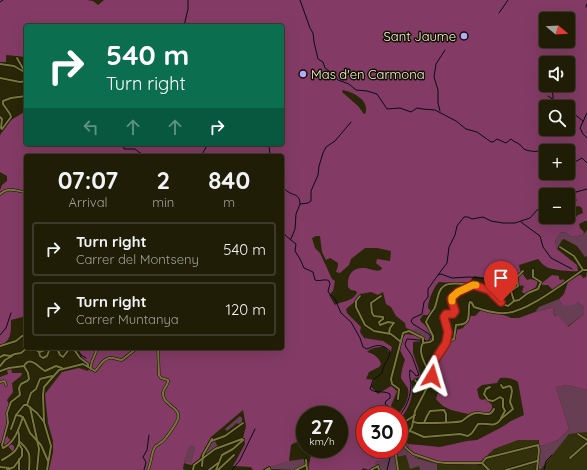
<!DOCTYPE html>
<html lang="en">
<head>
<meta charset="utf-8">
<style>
	:root { --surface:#1f1d05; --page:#2c2a13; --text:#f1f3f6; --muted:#a1a29a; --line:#3c3b27 }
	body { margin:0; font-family:Quicksand,sans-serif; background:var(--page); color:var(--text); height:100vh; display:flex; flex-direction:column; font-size:15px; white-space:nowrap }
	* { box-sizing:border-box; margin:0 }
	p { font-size:13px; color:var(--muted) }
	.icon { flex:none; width:22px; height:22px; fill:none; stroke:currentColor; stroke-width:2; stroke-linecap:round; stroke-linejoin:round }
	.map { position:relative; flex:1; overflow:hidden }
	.side { position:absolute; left:24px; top:154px; width:260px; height:196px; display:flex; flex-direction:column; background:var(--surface); border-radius:4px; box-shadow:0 4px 16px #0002,0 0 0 1px var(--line) }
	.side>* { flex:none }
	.banner { position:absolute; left:24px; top:24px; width:260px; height:122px; border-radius:4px; box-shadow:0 4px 16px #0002,0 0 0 1px var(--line); background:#0b6e4f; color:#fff; overflow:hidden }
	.needle { width:26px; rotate:108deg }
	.controls { position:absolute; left:539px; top:12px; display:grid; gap:8px }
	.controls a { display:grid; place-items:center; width:36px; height:36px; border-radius:4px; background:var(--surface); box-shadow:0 4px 16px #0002,0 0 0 1px var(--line); font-size:20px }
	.speed { position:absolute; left:296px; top:406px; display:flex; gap:8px; font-size:20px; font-weight:700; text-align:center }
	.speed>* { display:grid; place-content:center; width:52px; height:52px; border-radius:50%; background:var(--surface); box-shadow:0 4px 16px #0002,0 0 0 1px var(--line); line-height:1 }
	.speed small { font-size:10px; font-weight:400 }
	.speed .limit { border:6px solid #d22; background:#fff; color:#111 }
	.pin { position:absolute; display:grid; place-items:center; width:34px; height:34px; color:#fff; margin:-41px -17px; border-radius:50% 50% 50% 0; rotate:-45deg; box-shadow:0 0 4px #0007 }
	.pin .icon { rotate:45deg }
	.me { position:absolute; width:44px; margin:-22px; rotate:7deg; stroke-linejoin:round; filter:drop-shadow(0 0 3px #0008) }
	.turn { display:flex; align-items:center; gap:14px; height:84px; padding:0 16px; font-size:18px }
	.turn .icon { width:52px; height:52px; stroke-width:2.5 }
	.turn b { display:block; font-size:28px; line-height:34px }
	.lanes { display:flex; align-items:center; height:38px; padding:0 16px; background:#0003; justify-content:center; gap:20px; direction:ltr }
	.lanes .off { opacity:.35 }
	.eta { display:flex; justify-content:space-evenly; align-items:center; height:68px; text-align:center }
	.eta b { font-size:24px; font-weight:800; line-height:28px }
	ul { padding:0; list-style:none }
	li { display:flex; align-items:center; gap:12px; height:54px; margin:0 8px 6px; padding:0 8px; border:2px solid var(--line); border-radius:4px }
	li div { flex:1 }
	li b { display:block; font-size:15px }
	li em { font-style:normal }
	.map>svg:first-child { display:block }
</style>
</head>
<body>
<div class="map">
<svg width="587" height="470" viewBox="0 0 587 470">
	<rect width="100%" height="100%" fill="#292707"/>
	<!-- built -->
	<g fill="#33310b">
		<polygon points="587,432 587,470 437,470 437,464 477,465 494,449 518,440 539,440 541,469 569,434"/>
		<polygon points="406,455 419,466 420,470 399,470 397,457"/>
	</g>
	<!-- green -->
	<g fill="#683e55">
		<polygon points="587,230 587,256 585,257 577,246 564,239 562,240 557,249 555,241 561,232 567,233 572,237 583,235"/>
		<polygon points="559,299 563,306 578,302 584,307 584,314 567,327 559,316 556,316 553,313 554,307 535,312 539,307"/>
		<polygon points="416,327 429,335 430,337 429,339 424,339 421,335 413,331"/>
		<polygon points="567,385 587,390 587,432 569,434 541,469 538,469 539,447 558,440 569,429 556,387"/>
		<polygon points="240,416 242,418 242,423 240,425 237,423 227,431 225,429"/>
		<path d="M 399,435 L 404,437 L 403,442 L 409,444 L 407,454 C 416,459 427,461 437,464 L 437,470 L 420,470 L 419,466 L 410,469 L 406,455 L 397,457 L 399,470 L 379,470 L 379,464 L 375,466 L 375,462 L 387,460 L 399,449 Z"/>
		<polygon points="212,441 215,441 218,447 206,454 205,454"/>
		<polygon points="190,446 195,447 191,464 184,462"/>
		<polygon points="304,459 305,465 294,470 271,469 271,467 288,461"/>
	</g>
	<!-- forest -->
	<g fill="#833b65" fill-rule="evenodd">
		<path d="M 0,0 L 87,0 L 93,1 L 98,5 L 104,0 L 587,0 L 587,221 L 585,221 L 579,224 L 580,228 L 584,232 L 583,235 L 572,237 L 567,233 L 561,232 L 555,241 L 557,249 L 577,265 L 578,271 C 574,272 549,270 545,266 C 542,264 541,262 538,259 L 519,265 L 520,270 L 527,280 L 531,279 L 538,281 L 536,287 L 525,294 L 522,292 L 524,286 C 520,285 519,286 515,288 C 504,292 499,283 494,276 L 487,278 L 474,276 L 468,284 L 439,282 C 434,286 428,301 428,308 L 431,311 L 428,315 L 423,315 L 420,319 L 421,322 C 426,325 432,333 432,339 L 429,342 L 426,342 L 424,339 L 429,339 L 430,337 L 429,335 L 416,328 L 413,331 L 406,328 L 405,323 L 396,316 L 391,307 L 386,304 L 383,292 L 378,295 L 371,292 L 360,294 L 358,299 L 346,309 L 347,313 L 361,327 L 360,332 L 364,338 L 383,341 L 392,347 L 390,353 L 385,347 C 379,347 372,347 367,352 C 374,354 379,357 381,364 L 379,367 L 369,372 L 366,379 L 374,380 L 371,387 L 378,394 L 391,386 L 397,391 L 391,406 L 399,413 C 404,408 410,397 408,389 C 407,386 403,382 401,378 C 401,373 403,365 405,360 L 400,350 L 403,337 L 406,334 L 413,335 L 422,339 L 422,341 L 413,342 L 413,353 L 421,376 L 411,381 C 415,398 408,408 399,422 L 399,415 L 365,415 L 365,449 L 398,449 L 387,460 L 375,462 L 375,466 L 369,470 L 363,468 L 362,470 L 308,470 L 312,450 L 311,449 L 339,449 L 339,415 L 305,415 L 305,444 C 300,440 295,442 291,445 L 289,461 L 271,467 L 269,466 L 262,470 L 253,470 L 251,467 L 233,466 L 245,444 L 244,439 L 245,438 L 243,438 L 246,426 L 243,410 L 211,437 L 199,459 L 191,465 L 184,463 L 183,469 L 185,470 L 49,470 L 53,452 L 53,441 L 48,423 L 45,394 L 62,372 L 79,368 L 88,371 L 91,365 L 84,360 L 76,348 L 282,348 L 282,156 L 126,156 L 118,153 L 116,156 L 26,156 L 26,316 L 11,320 C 11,331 12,341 0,345 L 0,190 L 2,185 L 7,181 L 7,176 L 0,172 L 0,135 L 11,120 L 26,111 L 26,144 L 282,144 L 282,26 L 26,26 L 26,57 L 6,55 L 6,62 L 0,62 ZM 546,19 L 568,19 L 568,41 L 546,41 ZM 546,63 L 568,63 L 568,85 L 546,85 ZM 343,90 C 353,92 371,101 365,114 L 364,114 L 358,106 L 342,92 ZM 546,107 L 568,107 L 568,129 L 546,129 ZM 546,151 L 568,151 L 568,173 L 546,173 ZM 546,195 L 568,195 L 568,217 L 546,217 ZM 579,206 L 582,208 L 583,213 L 578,215 L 575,218 L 570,212 L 572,207 ZM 316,236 L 320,236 L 322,252 L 326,260 L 330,258 L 338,263 L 338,266 L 336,272 L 340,273 L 349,265 L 351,259 L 365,248 L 377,248 L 391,251 L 390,261 L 377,259 L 376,263 L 382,268 L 381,270 C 375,272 371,269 365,268 C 352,267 347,275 348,287 L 351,290 L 356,291 L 357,293 C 350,303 344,300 335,305 L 329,295 L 333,291 L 335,281 L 332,279 L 320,253 L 315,248 L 312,238 ZM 190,446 L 195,447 L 191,463 L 184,462 Z"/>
		<path d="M 587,271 L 587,390 L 567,385 L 556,387 L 569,429 L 558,440 L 539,447 L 539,440 L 518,440 L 494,449 L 477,465 L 437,464 L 419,458 L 413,457 L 407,454 L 409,444 L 440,447 L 467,441 L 477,440 L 502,427 L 511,421 L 524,415 L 518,382 C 513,378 506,377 500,378 L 497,383 L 482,385 L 477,389 L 479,398 L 482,400 L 486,399 L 492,405 L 492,408 L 490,413 L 484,413 L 476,412 L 468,414 L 451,410 L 443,406 L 436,399 L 438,393 L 445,384 C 444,374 435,372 434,365 L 448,345 L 455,339 L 457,330 L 463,328 L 471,316 L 475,316 L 481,310 L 504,315 L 511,318 L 519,318 L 535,312 L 554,307 L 553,313 L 555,316 L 559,316 L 568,327 L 584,314 L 584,307 L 578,302 L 573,305 L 563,306 L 559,299 L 564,294 L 568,282 L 579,275 L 581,275 L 583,278 L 586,277 Z"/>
		<polygon points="552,275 559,276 559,279 561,280 563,279 565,281 553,290 548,285 542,285 542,283"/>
		<polygon points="11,368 12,373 22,373 21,376 12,383 13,392 7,400 10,406 6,415 7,421 4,436 6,437 8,436 8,438 11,440 9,443 14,446 14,451 13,452 7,445 5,446 4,443 0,443 0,377 8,374 7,370"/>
	</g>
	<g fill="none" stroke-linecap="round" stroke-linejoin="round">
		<!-- stream -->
		<g stroke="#030e13" stroke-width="1">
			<path d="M 300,0 L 310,28 L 313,33 L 314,42 L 318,59 L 323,62 L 325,68 L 333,74 L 338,80 L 349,84 L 356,90 L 367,91 L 377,94 L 387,109 L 400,108 L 411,112 L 417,108 L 423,109 L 435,110 L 456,121 L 466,129 L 477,132 L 491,142 L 493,142 L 497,139 L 506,143 L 511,139 C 514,142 516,142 519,144 C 522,145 522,149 526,150 C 529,151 536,152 539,151 C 545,151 548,145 554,151"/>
			<polyline points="0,2 3,0"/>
			<polyline points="586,7 587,4"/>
			<polyline points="499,13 508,0"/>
			<polyline points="184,26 188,9 188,0"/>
			<polyline points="548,62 548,63"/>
			<polyline points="550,85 553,95 553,100"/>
			<polyline points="548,96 564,107"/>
			<polyline points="568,109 583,121"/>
			<polyline points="440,111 438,103 438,90 434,77 436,64 445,50"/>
			<polyline points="587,113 580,128 583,134 587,138"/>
			<polyline points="123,144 124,149 135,149 144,156"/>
			<polyline points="269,144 270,156"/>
			<polyline points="201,156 208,144"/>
			<polyline points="568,157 570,161 573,163 582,158 587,163"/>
			<path d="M 282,186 C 284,188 285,190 287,191 C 293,196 300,193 300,204"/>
			<polyline points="568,206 576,201 575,194 576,192 587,189"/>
			<polyline points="521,222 540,236 543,247 551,258 572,269"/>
			<path d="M 282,230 L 286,236 L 296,244 L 295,251 L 300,259 L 304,268 L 313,272 L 315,280 C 320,282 325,278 329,281 L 330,284 L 328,291 L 329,293 L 335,299 L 341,313 L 351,322 L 360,338 L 363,347 L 367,349 C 376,345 381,343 390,351 C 390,359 383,364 382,373 L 373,380 L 370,389 C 375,394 384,390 390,394 L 390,398 L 386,401 L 385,404 L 392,409 L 395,415"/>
			<polyline points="291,239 295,229 296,214 300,204 308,203 311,201 311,191 318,175 319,166 323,153 326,147 335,141 351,122"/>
			<polyline points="438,275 447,263 449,247 455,235 457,226 464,217 468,217 472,219 483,217 491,221 503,223 515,223 530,218 538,209 546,204"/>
			<polyline points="0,335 6,328 11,313"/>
			<polyline points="77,348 81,355 86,358"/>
			<path d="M 399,416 C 407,407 411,396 411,383 C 410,379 409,375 410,370 L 413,372 L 416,376 L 419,375 L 412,356 L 406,347 L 405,344 L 407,339 L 409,339 L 428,341 L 431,337 L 429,334 L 413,324 L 411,321 L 413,318 L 422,314 L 424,302 L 428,297 L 428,289 L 438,275 L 441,274 L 452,278 L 469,277 L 501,280"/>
			<polyline points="144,470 146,462 143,457 147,450 149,435"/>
			<polyline points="232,470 240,460 255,429"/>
			<polyline points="387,470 392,449"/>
			<polyline points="544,470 546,461 552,455"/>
		</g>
		<defs>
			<g id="minor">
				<polyline points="17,58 25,72"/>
				<polyline points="0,64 14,66 26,73"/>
				<polyline points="0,78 20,82 26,81"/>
				<polyline points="0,117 2,119 1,128 2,129 11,117 10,114 3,104 3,101 11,98 26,96"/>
				<path d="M 0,194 C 8,187 13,190 24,192 L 26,198"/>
				<polyline points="560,247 574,256 583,270"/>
				<polyline points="360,296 356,301 356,307 365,325 374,331 391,334 401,342"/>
				<polyline points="381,296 371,303 372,313 374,316 383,317 383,319 379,322 380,325 388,322 394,323 390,328 389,333"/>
				<polyline points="514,301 511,291 518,286 517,277 523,271"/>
				<path d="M 470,302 L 472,303 L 474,307 C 483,310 495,314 505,313 C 526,313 565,282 583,270 L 587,270"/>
				<path d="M 423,343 L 430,342 L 433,340 L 433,336 L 426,322 C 428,317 431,313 434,309 C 438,302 437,290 444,286 C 451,280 483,286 489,290 C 496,295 500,305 508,306 L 514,301 L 519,300 L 528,293 L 538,289 L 541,282 L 533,277 L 533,270"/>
				<path d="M 423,343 C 417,352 426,365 430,374 L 431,376 L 433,375"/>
				<path d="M 446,343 L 454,339 L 456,325 C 459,324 461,325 463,324 C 472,322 467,307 470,302"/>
				<polyline points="0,346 16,341 22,336 26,335"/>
				<polyline points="33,348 39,352 40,356 43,358 47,356 50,348"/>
				<polyline points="57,348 60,355 63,357 70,348"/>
				<polyline points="73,348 80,358 88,364 88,366"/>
				<polyline points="39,352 43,351 45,348"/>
				<polyline points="0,357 4,355 10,356 15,354 21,353 27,348"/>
				<polyline points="0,366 5,360 12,356"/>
				<path d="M 91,369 C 89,364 96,355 97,348"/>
				<path d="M 0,371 L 9,368 L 24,366 C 30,355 38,367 45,371 L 56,366 L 62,368"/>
				<polygon points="432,376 432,378 430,378 430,377"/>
				<polyline points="432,377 434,372 433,367 433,363 443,349 447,340 448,332 444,317 446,314 454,313 455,311 451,299 458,292 473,285"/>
				<polyline points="432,378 415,411 412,427 404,439 404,445 406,448 413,454 437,462 446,463 482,463"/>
				<polyline points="415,380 418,384 427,388"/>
				<polyline points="0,382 4,381 5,382 6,385"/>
				<polyline points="501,385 503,388 509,386 511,387 512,391 510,402 513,409 502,418"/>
				<polyline points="490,387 486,389 484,394 488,400 493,401 500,397 503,399 503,407 505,411 501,418"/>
				<polyline points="398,399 399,389 392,384 391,379 403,333 409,331 423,338 423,342"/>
				<polyline points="27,405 37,413 44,422"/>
				<polyline points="30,407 39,449 37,470"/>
				<polyline points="16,415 21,416 24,419 30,433 41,445 48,461"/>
				<path d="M 23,417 C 19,428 15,443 3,448 L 2,445 L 8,423 L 7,413 L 11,402 L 20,395 L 19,388 L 21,384 L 27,381 L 29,379 L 28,373 L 24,366"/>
				<path d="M 414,422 L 418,423 C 426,423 457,423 462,421 C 467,418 469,414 475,413 C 483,411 489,419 494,409"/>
				<polyline points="424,423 427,416 430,411 444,410 446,414 446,422"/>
				<polyline points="11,429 16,415 24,405 27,405 31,393 36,389 40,379 52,376"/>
				<polyline points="399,430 403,423 415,415"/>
				<path d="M 410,431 L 424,437 L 460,434 L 468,436 L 472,433 L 478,424 C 487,422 494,429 501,419"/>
				<polyline points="578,434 587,440"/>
				<polyline points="211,441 225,436 243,423"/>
				<path d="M 20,442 C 31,452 30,456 29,470"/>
				<polyline points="395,449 398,470"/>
				<polyline points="570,458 587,443"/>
				<path d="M 2,460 C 17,452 22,446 18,430"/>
				<polyline points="306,460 307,470"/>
				<polyline points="482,463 486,458 538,445 539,450 537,470"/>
				<polyline points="482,463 489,470"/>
				<polyline points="202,466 203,455 212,439"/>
				<polyline points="0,467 9,468"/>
				<polyline points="7,470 14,467 22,456 22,449 19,444"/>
				<polyline points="19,470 19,459"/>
				<path d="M 47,470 L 51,446 L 44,422 L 43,395 L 44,387 L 59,370 L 83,364 L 95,371 C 100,367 101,360 109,358 C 113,357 117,360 122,360 L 137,348"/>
				<path d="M 148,470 C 151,464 152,450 155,447 C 157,444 160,444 163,441 C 167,437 177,423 178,418 C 181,407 162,405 163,393 C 163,389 167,386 168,382 L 168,380 L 161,378 L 159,375 L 158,348"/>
				<polyline points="193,470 194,465 215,449 242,439 243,440"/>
				<polyline points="209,470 218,463"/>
				<polyline points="216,470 222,455 233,449 243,440"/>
				<polyline points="218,470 234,455"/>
				<polyline points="266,470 269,468 270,470"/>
				<polyline points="296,470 306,465"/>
				<polyline points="371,470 378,466 379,470"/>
				<polyline points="506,470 537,461"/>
			</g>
		</defs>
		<!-- minor casing -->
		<use href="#minor" stroke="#111001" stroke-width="3"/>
		<!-- minor -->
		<use href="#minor" stroke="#79773a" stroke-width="2"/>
	</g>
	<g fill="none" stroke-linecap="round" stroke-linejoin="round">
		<defs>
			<polyline id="route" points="432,376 430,377 431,378 432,378 434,372 433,367 433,363 446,343 448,332 444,317 446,314 453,314 455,311 451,299 458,292 473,285 489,290 501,302"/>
		</defs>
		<!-- route casing -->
		<use href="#route" stroke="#8d1f18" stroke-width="10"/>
		<!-- route -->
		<use href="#route" stroke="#d93025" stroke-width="7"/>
		<!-- slow -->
		<polyline stroke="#f59e0b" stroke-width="7" points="452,301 452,297 458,292 473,285 476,285"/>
	</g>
	<!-- markers -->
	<g fill="#b2adf9" stroke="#111000" stroke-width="1.5">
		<circle cx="464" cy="36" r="4"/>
		<circle cx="303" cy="74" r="4"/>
	</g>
	<g text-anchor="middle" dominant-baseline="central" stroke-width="3" stroke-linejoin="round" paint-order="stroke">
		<!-- poi labels -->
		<g font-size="13" fill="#f8f7d8" stroke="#111000" text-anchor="end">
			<text x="456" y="36">Sant Jaume</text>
			<text x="311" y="74" text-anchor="start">Mas d'en Carmona</text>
		</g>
	</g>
</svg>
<div class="controls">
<a><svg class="needle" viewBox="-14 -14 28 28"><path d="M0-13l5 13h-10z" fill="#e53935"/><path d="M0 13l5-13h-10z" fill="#a1a29a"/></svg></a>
<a><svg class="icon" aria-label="sound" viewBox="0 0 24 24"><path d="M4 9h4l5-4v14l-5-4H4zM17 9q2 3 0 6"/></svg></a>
<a><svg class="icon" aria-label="search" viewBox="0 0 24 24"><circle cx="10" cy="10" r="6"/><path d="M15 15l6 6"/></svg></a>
<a>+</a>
<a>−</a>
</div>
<div class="speed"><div>27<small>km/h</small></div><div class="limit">30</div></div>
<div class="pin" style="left:501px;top:302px;background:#d93025"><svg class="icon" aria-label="arrive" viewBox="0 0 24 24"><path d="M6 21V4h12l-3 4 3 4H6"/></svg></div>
<svg class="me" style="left:432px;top:376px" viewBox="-20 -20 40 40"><path d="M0-17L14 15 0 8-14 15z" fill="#d93025" stroke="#fff" stroke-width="4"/></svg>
<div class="banner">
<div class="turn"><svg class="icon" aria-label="right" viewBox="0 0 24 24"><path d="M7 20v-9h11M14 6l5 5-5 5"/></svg><div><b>540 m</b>Turn right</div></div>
<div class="lanes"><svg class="icon off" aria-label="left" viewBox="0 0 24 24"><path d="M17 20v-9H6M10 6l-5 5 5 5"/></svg><svg class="icon off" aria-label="ahead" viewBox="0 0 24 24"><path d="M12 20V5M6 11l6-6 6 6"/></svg><svg class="icon off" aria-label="ahead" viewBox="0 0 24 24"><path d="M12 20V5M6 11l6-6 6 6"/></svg><svg class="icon" aria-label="right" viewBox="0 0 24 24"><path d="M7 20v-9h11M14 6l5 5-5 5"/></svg></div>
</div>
<section class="side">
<div class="eta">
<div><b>07:07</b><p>Arrival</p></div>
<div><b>2</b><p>min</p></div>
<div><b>840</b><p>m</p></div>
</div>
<ul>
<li><svg class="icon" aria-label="right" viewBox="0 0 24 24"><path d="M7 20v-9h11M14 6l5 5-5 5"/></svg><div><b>Turn right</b><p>Carrer del Montseny</p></div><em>540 m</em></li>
<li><svg class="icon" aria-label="right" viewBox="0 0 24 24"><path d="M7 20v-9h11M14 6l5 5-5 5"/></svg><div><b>Turn right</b><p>Carrer Muntanya</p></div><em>120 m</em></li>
</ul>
</section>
</div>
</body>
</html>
